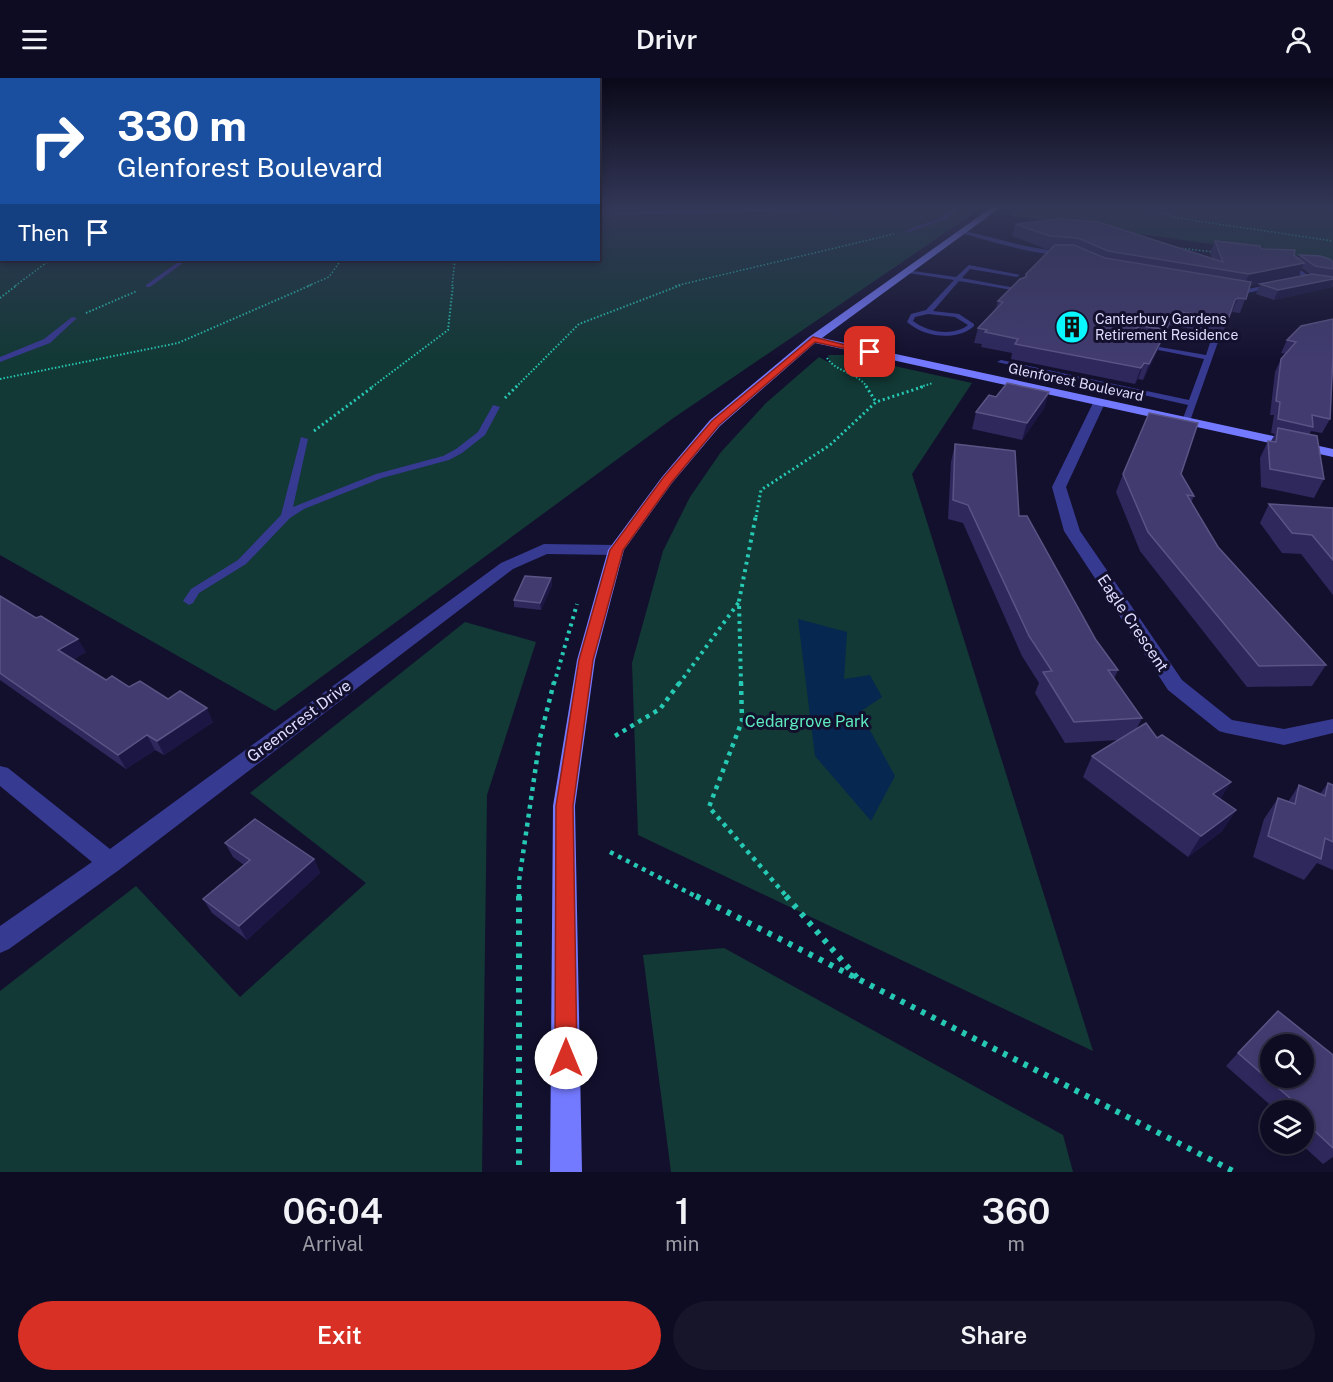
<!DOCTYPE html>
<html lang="en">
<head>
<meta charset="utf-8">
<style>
	:root { --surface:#0e0c22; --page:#17152a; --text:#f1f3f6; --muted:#9b9ba5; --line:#2e2c40; --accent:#d93025 }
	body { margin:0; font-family:"Public Sans",sans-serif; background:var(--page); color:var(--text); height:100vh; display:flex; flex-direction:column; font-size:22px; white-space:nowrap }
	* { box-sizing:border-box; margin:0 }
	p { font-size:20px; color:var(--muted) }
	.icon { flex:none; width:33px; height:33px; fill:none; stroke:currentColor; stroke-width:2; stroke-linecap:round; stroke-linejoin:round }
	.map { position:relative; height:1094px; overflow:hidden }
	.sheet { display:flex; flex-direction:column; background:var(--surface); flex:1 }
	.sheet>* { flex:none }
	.guide { position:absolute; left:0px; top:0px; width:600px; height:183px; box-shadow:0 3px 9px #0003,0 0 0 2px var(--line); background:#1a4fa0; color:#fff; overflow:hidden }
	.controls { position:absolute; left:1260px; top:956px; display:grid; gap:12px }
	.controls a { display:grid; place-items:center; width:54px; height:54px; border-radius:50%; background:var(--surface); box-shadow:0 3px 9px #0003,0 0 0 2px var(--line); font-size:30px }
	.pin { position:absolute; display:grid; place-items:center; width:51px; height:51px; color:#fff; margin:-26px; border-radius:12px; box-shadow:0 3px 9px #0006 }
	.me { position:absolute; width:66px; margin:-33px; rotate:0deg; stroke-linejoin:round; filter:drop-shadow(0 0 4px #0008) }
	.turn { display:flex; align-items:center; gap:21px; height:126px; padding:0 18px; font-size:27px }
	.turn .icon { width:78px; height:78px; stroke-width:2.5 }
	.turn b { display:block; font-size:42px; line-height:51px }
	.then { display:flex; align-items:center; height:57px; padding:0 18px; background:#0003; gap:12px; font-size:22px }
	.eta { display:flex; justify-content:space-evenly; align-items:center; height:102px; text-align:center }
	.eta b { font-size:36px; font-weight:600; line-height:42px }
	.cta { display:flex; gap:12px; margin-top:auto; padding:12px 18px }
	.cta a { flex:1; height:69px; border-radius:36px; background:var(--accent); color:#fff; font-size:24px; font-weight:600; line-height:69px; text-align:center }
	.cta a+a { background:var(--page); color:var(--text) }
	header { display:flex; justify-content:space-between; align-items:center; height:78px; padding:0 18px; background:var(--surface); font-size:27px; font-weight:600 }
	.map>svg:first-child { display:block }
</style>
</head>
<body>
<header><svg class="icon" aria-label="menu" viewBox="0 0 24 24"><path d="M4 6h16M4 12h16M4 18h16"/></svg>Drivr<svg class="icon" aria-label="person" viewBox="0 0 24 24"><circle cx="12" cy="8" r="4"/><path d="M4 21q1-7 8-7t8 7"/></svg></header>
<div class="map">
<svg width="1333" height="1094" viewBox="0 0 1333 1094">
	<rect width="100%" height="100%" fill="#13102e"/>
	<!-- green -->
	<g fill="#123935">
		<polygon points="0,129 2,182 598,182 599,129 983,129 672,341 275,633 0,477"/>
		<polygon points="1022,129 1333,129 1333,183 1010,138"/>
		<polygon points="828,277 844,277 972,305 912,396 1093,973 638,757 632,585 663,473 690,419 721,374 766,325 819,279 830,285"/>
		<polygon points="465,544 536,564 487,717 482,1094 0,1094 0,913 136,808 240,919 366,805 250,715"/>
		<polygon points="724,870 1063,1057 1073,1094 671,1094 643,877"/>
	</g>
	<!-- water -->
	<polygon fill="#062750" points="798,541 847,554 844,601 870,597 882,619 860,634 895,698 871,743 815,678"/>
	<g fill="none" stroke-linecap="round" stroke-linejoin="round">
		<!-- path-far5 -->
		<g stroke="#26c9b4" stroke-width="1.5" stroke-dasharray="1.5 2" stroke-linecap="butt">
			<polyline points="1148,129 1177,140 1333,163"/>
			<polyline points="1178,170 1215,174"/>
			<polyline points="15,208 50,182"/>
			<polyline points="308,208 329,199 341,182"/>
			<polyline points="452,208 455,182"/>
			<polyline points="675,208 894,156"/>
		</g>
		<!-- path-far4 -->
		<g stroke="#26c9b4" stroke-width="2" stroke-dasharray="1.5 2" stroke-linecap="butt">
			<polyline points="0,220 17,207"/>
			<polyline points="86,235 137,213"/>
			<path d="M 827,280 C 837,295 857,294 867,309"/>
			<polyline points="0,301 178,265 311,207"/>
			<polyline points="372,309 448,252 453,207"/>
			<polyline points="516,309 579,246 681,207"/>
			<polyline points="920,309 933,305"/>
		</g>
		<!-- path-far3 -->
		<g stroke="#26c9b4" stroke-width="3" stroke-dasharray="2 3" stroke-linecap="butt">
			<polyline points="866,308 876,324"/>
			<polyline points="505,320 517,308"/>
			<polyline points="314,353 374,308"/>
			<polyline points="756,439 761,412 830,367 876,324 925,308"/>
		</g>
		<!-- path-far2 -->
		<g stroke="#26c9b4" stroke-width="4" stroke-dasharray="3 4.5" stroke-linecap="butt">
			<polyline points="554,606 577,526"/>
			<polyline points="679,606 739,524"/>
			<polyline points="741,606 739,523 756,437"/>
		</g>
		<!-- path-far1 -->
		<g stroke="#26c9b4" stroke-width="4.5" stroke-dasharray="4 5" stroke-linecap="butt">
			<polyline points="741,604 742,643 709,729 788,820"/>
			<polyline points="615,658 660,631 680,604"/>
			<polyline points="610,774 699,820"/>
			<polyline points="519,820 519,803 540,660 554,604"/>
		</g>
		<!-- path -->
		<g stroke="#26c9b4" stroke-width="6" stroke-dasharray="4.5 7" stroke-linecap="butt">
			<polyline points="519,818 519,1094"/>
			<polyline points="696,818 1235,1094"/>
			<polyline points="786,818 859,902"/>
		</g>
		<!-- lane -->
		<g fill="#373a91" fill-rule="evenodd">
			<polygon points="954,129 959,129 947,141 909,154 904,153 943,139"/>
			<polygon points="749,131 841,133 598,137 598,135"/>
			<path d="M 962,152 L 1025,168 L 1065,175 C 1047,182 982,160 960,155 Z"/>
			<polygon points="181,182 187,182 150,209 146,209 146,207"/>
			<polygon points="1292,185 1310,199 1333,203 1333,207 1306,202 1290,188"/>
			<path d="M 969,187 L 1020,197 L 1017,199 L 970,191 L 962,200 L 1021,211 L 1018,213 L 959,203 L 933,233 L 959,236 L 974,246 L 974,248 C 956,264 924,259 907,244 L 911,236 L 926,232 L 954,202 L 908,195 L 906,192 L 956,199 ZM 928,236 L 955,239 L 968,247 C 953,259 927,254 913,243 L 915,239 Z"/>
			<polygon points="1272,206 1274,209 1243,216 1230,212 1233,210 1243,212"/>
			<polygon points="72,239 77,240 50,265 0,284 0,279 44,261"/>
			<polygon points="1211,262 1218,264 1190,343 1186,346 1182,343 1188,327 997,284 1001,282 1189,322 1204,281 1138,268 1142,266 1206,277"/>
			<polygon points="493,327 500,329 485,357 462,375 449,382 382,400 304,431 290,440 246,486 199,515 193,525 189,527 183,523 191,511 238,482 281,437 301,359 308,361 293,429 376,396 443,378 456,371 478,354"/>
		</g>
		<!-- street -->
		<g fill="#373a91" fill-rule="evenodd">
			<polygon points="1099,321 1105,325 1066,409 1080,453 1182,602 1232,642 1284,651 1333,641 1333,655 1284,667 1226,655 1219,653 1168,612 1064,453 1052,409 1093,325"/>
			<polygon points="544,466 616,467 624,472 616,477 547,476 513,491 119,792 9,871 0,875 0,848 92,784 0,708 0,688 8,690 110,771 501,485"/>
		</g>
		<!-- secondary -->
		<polygon fill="#747aff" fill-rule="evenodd" points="992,129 1001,129 822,260 1333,371 1333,379 815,265 720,348 672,405 624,472 595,582 575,728 582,1094 550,1094 553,728 577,582 608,472 662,399 710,342 809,259"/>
	</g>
	<!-- wall -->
	<g fill="#2e285d">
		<polygon points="1015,146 1212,180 1210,175 1215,163 1294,177 1298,181 1300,177 1333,184 1333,208 1332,209 1274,222 1256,216 1260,206 1311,197 1302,190 1298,199 1250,208 1240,235 1232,234 1231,235 1223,254 1216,252 1215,255 1170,247 1143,302 1138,301 1135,306 1011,281 1012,275 981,269 982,266 974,265 978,250 996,230 998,223 1025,200 1026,196 1051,171 1046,171 1012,158"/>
		<polygon points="1301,248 1332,283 1330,341 1322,355 1311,353 1309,357 1324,401 1314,420 1261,409 1260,380 1268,363 1271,363 1275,356 1271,355 1274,337 1270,337 1275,294 1281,281 1286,276 1281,275 1287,262"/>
		<polygon points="1049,314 1044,330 1022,362 972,351 976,334 996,319"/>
		<polygon points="955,366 1019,438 1096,562 1118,592 1114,601 1142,640 1137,650 1231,704 1220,721 1236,732 1222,753 1188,779 1083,699 1092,678 1119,662 1065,665 1035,615 1039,605 1022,578 963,445 948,441 951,384"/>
		<polygon points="1123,396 1181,396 1194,418 1191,424 1218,469 1326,587 1312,608 1247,609 1140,473 1116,414"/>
		<polygon points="1269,426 1333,430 1333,517 1301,476 1282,475 1260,445"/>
		<polygon points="551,500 552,507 541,532 514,529 514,522"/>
		<polygon points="0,518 86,574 74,581 106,602 168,621 213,644 164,677 155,672 126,691 0,602"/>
		<polygon points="1328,705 1333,707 1333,792 1317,785 1304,802 1253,779 1264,741 1278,720 1288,724 1299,707 1320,716"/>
		<polygon points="225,765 314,781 320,795 247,862 212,835 203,821 244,787 233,779"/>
		<polygon points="1238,975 1333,977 1333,1079 1323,1086 1300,1065 1304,1065 1304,1032 1276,1032 1226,988"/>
	</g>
	<!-- shaded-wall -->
	<g fill="#1b1643">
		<polygon points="1304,185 1298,199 1243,210 1249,196"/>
		<polygon points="1333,201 1332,209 1274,222 1278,212"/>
		<polygon points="1238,220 1232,234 1229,236 1235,222"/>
		<polygon points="1175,233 1170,247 1161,267 1166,252"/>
		<polygon points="1142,248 1136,263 1136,250"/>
		<polygon points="1163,259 1157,274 1143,302 1149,286"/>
		<polygon points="1144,285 1138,301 1135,306 1141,290"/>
		<polygon points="1049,314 1044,330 1022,362 1027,345"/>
		<polygon points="551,500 552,507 541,532 540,525"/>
		<polygon points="78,561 86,574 66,585 58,572"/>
		<polygon points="207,630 213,644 164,677 157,663"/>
		<polygon points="147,657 155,672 126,691 118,677"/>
		<polygon points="1231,704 1218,725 1213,716"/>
		<polygon points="1236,732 1222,753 1188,779 1201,758"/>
		<polygon points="314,781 320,795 247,862 239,848"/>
	</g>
	<!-- building -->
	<g fill="#413b6f" stroke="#5a5485" stroke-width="1.5" fill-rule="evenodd">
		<polygon points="1060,141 1098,144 1223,184 1215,163 1260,168 1261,171 1295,172 1294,177 1304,185 1249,196 1108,173 1078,160 1050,158 1015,146"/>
		<polygon points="1055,167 1074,167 1105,180 1251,204 1246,221 1238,220 1235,222 1229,239 1222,238 1221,240 1175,233 1166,252 1142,248 1136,250 1137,254 1163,259 1149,286 1144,285 1141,290 1015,266 1018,261 985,254 987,252 978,250 1003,224 998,223 1020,201 1026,199 1026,196"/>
		<polygon points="1300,177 1320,178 1329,181 1333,184 1333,191 1315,188"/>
		<polygon points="1312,196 1333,199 1333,201 1278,212 1260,206"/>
		<polygon points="1333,241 1333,278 1330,341 1312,337 1313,349 1278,341 1280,324 1276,323 1281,281 1296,264 1287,262 1301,248"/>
		<polygon points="1007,305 1049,314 1027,345 976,334 989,317 996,319"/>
		<polygon points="1149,335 1198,345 1181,396 1194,418 1187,417 1218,469 1326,587 1259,588 1148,454 1123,396"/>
		<polygon points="1278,350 1317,358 1324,401 1270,391 1268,363 1276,364"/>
		<polygon points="955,366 1015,373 1019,438 1027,438 1096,562 1118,592 1108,592 1142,640 1074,644 1043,594 1052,593 1029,558 968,427 953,422"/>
		<polygon points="1269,426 1333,430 1333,482 1312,457 1292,455"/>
		<polygon points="525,498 551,500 540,525 514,522"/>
		<polygon points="0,518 36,540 41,538 78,561 58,572 106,602 112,598 129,609 140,603 168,621 180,613 207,630 157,663 147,657 118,677 0,595"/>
		<polygon points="1146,645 1157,660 1162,657 1231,704 1213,716 1236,732 1201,758 1092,678"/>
		<polygon points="1328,705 1333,707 1333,764 1325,760 1321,781 1268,758 1278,720 1295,726 1299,707 1325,718"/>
		<polygon points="255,741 314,781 239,848 203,821 250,782 225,765"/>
		<path d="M 1278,933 L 1333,977 L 1333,1070 L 1304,1043 L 1304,1032 L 1294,1032 L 1298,1027 L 1238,975 ZM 1270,966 L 1304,966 L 1304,999 L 1270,999 Z"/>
	</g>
	<!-- sky -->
	<linearGradient id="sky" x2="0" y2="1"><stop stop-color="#0a0919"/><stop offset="0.46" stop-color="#333757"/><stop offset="1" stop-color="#333757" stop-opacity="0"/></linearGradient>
	<rect width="1333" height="282" fill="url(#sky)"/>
	<!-- route -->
	<polygon fill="#d93025" stroke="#8d1f18" stroke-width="1.5" points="813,259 874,274 870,276 815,264 719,347 671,405 623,472 593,582 573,728 577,980 573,987 566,991 558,987 555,980 556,728 579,582 610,472 663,400 712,343"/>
	<!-- icons -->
	<defs>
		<symbol id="building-disc" viewBox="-11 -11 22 22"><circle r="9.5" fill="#09f8ff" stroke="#13102e"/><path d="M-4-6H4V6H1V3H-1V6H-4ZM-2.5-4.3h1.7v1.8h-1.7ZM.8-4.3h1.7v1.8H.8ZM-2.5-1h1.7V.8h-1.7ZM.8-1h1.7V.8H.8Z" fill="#111"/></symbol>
	</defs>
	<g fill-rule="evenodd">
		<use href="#building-disc" x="1053" y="230" width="38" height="38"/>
	</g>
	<g text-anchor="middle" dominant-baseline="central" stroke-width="6" stroke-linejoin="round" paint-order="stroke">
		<!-- far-poi labels -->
		<g font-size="14" fill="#deddff" stroke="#13102e" text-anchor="start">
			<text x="1095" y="241">Canterbury Gardens<tspan x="1095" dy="16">Retirement Residence</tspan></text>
		</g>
		<!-- far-street labels -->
		<g font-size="14" fill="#deddff" stroke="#13102e">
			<text transform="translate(1076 304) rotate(12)">Glenforest Boulevard</text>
		</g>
		<!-- street labels -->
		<g font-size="16" fill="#deddff" stroke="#13102e">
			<text transform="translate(1133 545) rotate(56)">Eagle Crescent</text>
			<text transform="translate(299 643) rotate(-37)">Greencrest Drive</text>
		</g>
		<!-- park labels -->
		<g font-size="16" fill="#5deabd" stroke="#13102e">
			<text x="807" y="643">Cedargrove Park</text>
		</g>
	</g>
</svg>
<div class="controls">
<a><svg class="icon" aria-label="search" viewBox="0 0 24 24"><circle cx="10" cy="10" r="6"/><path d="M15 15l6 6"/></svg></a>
<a><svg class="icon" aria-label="layers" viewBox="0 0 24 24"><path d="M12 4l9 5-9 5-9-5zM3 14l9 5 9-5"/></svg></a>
</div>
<div class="pin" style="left:870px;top:274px;background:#d93025"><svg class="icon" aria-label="arrive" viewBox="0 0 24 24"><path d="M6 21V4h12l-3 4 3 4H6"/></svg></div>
<svg class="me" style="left:566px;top:980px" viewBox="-20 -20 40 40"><circle r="19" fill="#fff"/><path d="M0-13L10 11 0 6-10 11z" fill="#d93025"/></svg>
<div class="guide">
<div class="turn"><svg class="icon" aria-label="right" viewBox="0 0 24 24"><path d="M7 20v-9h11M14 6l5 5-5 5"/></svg><div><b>330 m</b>Glenforest Boulevard</div></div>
<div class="then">Then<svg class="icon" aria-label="arrive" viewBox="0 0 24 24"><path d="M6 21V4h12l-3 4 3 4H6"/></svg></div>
</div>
</div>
<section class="sheet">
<div class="eta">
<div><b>06:04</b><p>Arrival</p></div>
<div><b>1</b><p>min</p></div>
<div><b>360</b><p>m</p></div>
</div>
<div class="cta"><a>Exit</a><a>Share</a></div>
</section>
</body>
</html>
